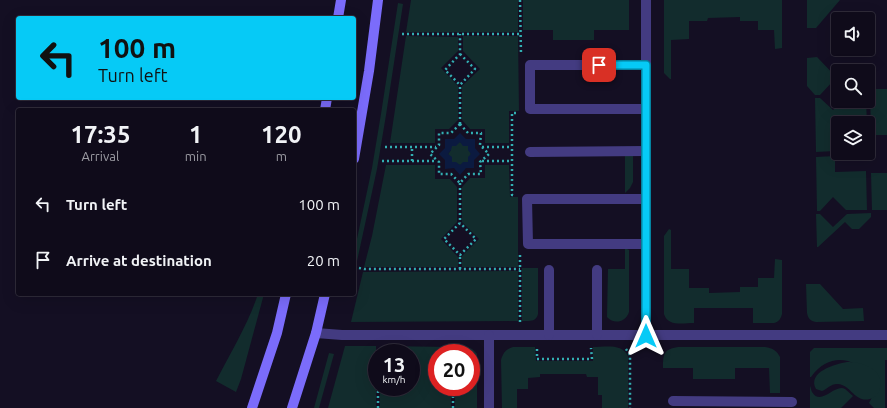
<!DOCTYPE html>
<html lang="en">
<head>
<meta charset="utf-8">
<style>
	:root { --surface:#0f0b1a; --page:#1d1927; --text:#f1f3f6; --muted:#9b9ba2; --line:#2f2b39 }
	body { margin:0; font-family:Ubuntu,sans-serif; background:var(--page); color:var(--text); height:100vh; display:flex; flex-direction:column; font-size:15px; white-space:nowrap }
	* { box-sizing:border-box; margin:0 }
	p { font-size:13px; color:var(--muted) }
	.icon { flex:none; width:22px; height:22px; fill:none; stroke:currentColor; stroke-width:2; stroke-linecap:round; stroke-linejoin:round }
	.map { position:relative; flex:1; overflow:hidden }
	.details { position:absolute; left:16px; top:108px; width:340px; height:188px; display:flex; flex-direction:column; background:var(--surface); border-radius:4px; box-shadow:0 4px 16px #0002,0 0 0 1px var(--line) }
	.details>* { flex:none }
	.guide { position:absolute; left:16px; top:16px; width:340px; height:84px; border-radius:4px; box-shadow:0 4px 16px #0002,0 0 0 1px var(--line); background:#06caf6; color:#111; overflow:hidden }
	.buttons { position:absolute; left:831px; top:12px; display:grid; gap:8px }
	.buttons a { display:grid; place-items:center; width:44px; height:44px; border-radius:4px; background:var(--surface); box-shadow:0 4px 16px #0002,0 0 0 1px var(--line); font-size:20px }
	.speed { position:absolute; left:368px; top:344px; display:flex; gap:8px; font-size:20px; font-weight:700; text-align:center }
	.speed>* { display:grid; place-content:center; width:52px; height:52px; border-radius:50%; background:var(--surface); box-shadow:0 4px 16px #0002,0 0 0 1px var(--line); line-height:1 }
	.speed small { font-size:10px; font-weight:400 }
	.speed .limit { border:6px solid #d22; background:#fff; color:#111 }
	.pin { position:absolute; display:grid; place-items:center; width:34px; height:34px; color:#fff; margin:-17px; border-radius:8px; box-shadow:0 2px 6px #0006 }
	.me { position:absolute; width:44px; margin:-22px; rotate:0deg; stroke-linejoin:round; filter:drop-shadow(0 0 3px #0008) }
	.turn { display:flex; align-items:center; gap:14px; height:84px; padding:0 16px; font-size:18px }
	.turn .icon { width:52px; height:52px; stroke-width:2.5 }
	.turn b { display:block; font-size:28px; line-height:34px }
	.eta { display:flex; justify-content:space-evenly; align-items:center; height:68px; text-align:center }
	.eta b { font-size:24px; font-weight:700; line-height:28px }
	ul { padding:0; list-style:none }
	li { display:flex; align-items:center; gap:12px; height:56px; padding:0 16px }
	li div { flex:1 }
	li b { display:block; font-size:15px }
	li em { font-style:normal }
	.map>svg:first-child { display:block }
</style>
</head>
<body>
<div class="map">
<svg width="887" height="408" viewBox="0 0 887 408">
	<rect width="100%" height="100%" fill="#140f23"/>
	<!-- green -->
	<g fill="#122c2d">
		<polygon points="411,0 518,0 518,32 406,32"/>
		<polygon points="523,0 629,0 629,30 594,30 594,40 553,40 553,30 523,30"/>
		<polygon points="664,0 782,0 782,48 775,49 774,30 758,30 758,21 740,21 740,17 708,18 707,21 689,21 689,39 671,40 671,79 670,79 664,73"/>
		<polygon points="807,0 840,0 816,28 807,28"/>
		<polygon points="398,3 403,4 386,115 377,169 354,275 354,253 372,168 381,114"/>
		<polygon points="406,36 458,37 458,51 441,68 458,86 458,120 449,129 435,129 435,143 390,143"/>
		<polygon points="463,36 518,36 519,111 509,111 509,143 485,143 485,129 470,129 462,120 462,86 480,69 463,51"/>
		<polygon points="817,57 838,79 838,86 833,81 820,95 815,95 807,86 807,58"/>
		<polygon points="870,89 887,89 887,135 871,135"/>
		<polygon points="815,98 820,98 833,110 843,101 866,101 867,123 838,123 838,136 835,136 835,151 816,152"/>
		<polygon points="460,142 468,146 471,154 468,162 460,165 452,162 448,154 451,150 451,146"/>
		<polygon points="625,154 633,154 633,182 630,188 625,193"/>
		<polygon points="835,156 835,172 866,171 867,210 846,210 833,197 820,211 817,211 816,157"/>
		<polygon points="386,165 435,165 435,179 450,179 457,187 457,222 441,239 458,257 458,267 364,267 372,236"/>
		<polygon points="485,165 509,165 510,197 518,197 518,267 462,267 462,256 479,239 462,222 462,187 470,178 485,178"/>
		<polygon points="871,173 887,173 887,210 872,210"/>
		<polygon points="871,213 871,217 859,229 852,229 845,222 818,247 817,247 816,214 820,214 833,227 847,214"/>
		<path d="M 669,229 L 671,230 L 671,269 L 689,269 L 689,288 L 709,288 L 709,293 L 740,292 L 740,287 L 758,287 L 758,278 L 774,278 L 775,259 L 782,260 L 782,314 C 781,318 779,322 774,323 L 753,323 L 753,308 L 694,308 L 694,323 C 683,323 668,327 664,314 L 664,236 Z"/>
		<path d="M 625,249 L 627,249 L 629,250 L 629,312 C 626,322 614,325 607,317 L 608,269 L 625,269 Z"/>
		<path d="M 522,268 L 538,268 L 538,314 C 536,322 530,321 522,321 Z"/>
		<polygon points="518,271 518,321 351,322 363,272"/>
		<path d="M 806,284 L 820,284 L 843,309 L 863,308 L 864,321 L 816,322 C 810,321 808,318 807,313 Z"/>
		<path d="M 258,294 L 264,294 L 241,379 L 236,392 L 216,381 C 231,352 248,324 258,294 Z"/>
		<polygon points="345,346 376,346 376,408 328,408"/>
		<polygon points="381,346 451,347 451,353 437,353 437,387 451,387 451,408 380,408 380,387 411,387 411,353 381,353"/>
		<path d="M 456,347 C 465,347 472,346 477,354 L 477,408 L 455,408 L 455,387 L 471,387 L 471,353 L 456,353 Z"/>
		<path d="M 513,347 L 535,347 L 536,361 L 593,361 L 593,347 C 605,347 622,343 628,356 L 628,408 L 602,408 L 602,395 L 598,395 L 598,377 L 587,377 L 586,374 L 540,374 L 540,377 L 528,378 L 528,389 L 517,389 L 517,408 L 502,408 L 501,360 C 503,353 506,349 513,347 Z"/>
		<path d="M 678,347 L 765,347 C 773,348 777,351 780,357 L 780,393 L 770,393 L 769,368 L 735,368 L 735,379 L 693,379 L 693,368 L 663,368 C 663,354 664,349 678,347 Z"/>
		<path d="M 814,348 L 887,348 L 887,360 L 885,360 L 885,408 L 874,408 L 869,403 C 887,377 839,337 811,377 L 810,377 L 810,352 Z"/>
		<polygon points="329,353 334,354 319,408 314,408"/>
		<path d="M 847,362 C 859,362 876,366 880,379 C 881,382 881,385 880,388 C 879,394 875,397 870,399 C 855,403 851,385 838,384 C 832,383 827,389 822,391 L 816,389 C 807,372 835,364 847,362 Z"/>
		<path d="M 810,386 C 811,388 811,390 812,392 C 821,407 835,383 845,389 C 848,391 850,394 853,396 L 841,408 L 810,408 Z"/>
	</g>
	<!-- water -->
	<path fill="#0b1a40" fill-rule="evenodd" d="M 460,133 L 466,139 L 475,139 L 475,148 L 480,154 L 474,160 L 474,168 L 466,168 L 460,175 L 454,168 L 445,169 L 445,160 L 439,154 L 445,148 L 445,139 L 454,139 ZM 460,142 L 463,146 L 468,146 L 468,150 L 471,154 L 468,157 L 468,162 L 463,162 L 460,165 L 456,162 L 452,162 L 452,157 L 448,154 L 451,150 L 452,146 L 456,146 Z"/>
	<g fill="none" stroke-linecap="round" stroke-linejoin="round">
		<!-- path -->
		<g stroke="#32afb2" stroke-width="2.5" stroke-dasharray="2 3" stroke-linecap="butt">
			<polyline points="520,0 521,55"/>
			<polyline points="402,34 521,34"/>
			<polyline points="460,54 475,69 460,85 445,70 460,54 460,34"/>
			<polygon points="460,124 468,133 481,133 480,145 489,154 480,162 481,174 468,174 460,183 451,174 439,174 439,162 430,154 439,145 439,133 451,133"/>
			<polyline points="460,124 460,85"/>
			<polyline points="385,147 436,147"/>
			<polyline points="482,147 512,147"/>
			<polyline points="382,161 437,161"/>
			<polyline points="412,161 412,147"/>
			<polyline points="482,161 512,161"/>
			<polyline points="460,183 460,223 444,239 460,255 476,239 460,223"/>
			<polyline points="513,195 512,195 512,113 517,113"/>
			<polyline points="520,255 520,322"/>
			<polyline points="359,268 364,269 520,269"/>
			<polyline points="460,269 460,255"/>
			<polyline points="537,349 537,359 592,359 591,348"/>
			<polyline points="626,349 630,355 630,408"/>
			<polyline points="378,408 378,387"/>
			<polyline points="453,408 453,387"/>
		</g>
		<!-- service -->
		<g stroke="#433b81" stroke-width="10">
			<polyline points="646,0 646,336"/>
			<polyline points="646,65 530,65 530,109 646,109"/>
			<polyline points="530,152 646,151"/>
			<polyline points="646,199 527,199 528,244 646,244"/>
			<polyline points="316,333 342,335 887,335"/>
			<polyline points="549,335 549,270"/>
			<polyline points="597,335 597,270"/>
			<polyline points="673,401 792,402"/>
			<polyline points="489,408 489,335"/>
		</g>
		<!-- secondary -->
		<g stroke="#7b6cfb" stroke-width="10">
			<polyline points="338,18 341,0"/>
			<polyline points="325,110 327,98"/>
			<polyline points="354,159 369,71 378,0"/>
			<polyline points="252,408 277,333 286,294"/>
			<polyline points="292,408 316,333 325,294"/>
		</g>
	</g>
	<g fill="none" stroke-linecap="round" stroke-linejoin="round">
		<defs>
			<polyline id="route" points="599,65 646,65 646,336"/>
		</defs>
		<!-- route casing -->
		<use href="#route" stroke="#0483a0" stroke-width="10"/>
		<!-- route -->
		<use href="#route" stroke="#06caf6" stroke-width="7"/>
	</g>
</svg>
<div class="buttons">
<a><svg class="icon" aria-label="sound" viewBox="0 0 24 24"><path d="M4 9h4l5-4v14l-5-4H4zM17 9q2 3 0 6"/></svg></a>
<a><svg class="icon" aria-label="search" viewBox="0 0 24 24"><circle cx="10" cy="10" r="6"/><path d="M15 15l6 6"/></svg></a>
<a><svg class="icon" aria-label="layers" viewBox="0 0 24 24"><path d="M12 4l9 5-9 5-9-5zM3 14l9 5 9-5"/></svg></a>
</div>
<div class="speed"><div>13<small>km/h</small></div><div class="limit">20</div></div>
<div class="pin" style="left:599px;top:65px;background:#d93025"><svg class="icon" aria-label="arrive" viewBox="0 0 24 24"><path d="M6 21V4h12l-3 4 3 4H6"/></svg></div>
<svg class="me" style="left:646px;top:336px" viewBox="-20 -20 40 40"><path d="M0-17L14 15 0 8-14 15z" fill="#06caf6" stroke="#fff" stroke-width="4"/></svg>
<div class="guide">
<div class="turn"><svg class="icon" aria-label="left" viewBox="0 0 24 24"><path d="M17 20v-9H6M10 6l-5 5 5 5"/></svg><div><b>100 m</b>Turn left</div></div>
</div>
<section class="details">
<div class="eta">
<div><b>17:35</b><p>Arrival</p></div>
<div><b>1</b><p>min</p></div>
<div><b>120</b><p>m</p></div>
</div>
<ul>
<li><svg class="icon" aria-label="left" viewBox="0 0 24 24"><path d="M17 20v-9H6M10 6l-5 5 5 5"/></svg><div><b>Turn left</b></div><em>100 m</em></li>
<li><svg class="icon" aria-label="arrive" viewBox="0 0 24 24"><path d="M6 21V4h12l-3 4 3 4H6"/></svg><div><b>Arrive at destination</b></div><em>20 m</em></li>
</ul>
</section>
</div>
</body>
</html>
